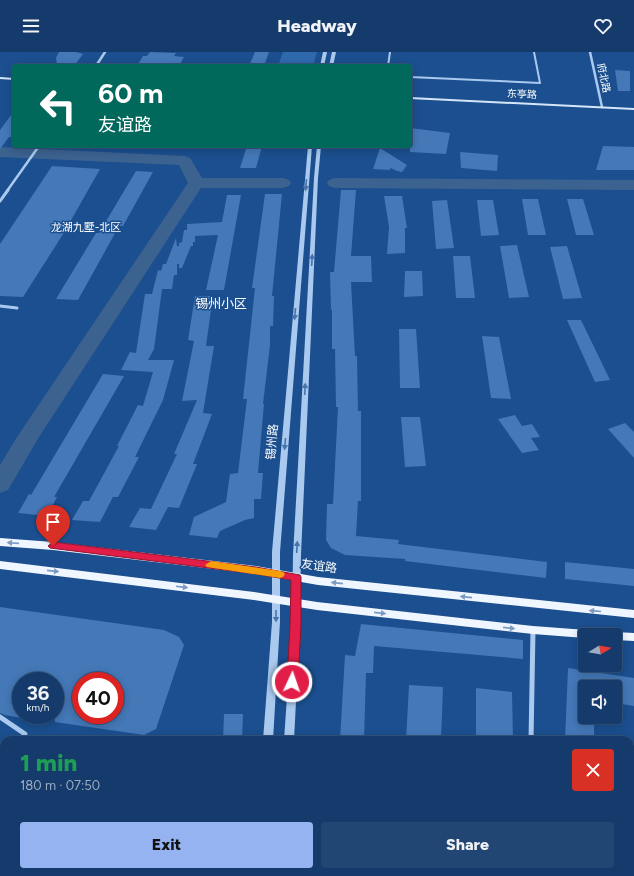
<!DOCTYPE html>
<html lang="en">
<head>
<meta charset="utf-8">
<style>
	:root { --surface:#143b6b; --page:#214673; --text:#f1f3f6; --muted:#9dadc1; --line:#33557e; --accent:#95b2f1 }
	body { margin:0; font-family:Figtree,"Noto Sans SC",sans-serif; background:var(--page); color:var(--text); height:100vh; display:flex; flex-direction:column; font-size:15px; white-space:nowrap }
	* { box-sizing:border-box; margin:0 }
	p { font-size:13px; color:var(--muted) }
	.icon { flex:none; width:22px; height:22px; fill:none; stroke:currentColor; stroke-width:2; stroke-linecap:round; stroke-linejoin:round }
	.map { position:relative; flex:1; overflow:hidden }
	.sheet { position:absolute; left:0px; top:684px; width:634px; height:140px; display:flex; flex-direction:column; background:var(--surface); border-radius:12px 12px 0 0; box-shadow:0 2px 10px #0003,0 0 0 1px var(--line) }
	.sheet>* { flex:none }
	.banner { position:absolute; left:12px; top:12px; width:400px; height:84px; border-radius:4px; box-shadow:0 2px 10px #0003,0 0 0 1px var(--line); background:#00695c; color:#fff; overflow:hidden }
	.needle { width:26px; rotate:79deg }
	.controls { position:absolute; left:578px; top:576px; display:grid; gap:8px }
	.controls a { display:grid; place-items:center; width:44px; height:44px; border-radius:4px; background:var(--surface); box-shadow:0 2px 10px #0003,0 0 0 1px var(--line); font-size:20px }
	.speed { position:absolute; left:12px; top:620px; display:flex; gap:8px; font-size:20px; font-weight:700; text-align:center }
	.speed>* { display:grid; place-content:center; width:52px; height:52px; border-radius:50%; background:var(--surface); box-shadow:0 2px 10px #0003,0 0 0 1px var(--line); line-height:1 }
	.speed small { font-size:10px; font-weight:400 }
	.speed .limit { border:6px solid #d22; background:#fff; color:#111 }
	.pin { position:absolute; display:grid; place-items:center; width:34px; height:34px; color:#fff; margin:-41px -17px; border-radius:50% 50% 50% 0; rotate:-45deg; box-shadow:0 0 4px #0007 }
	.pin .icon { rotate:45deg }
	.me { position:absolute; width:44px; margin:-22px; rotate:3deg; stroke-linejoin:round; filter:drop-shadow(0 0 3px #0008) }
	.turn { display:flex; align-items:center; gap:14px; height:84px; padding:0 20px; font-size:18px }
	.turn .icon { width:52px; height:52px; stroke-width:2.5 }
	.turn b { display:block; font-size:28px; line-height:34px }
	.round { display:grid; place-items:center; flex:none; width:42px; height:42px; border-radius:4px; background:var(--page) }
	.head { display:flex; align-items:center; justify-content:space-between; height:68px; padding:0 20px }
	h1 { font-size:24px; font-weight:800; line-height:30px; color:#1e9e55 }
	.action { display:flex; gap:8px; margin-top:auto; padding:8px 20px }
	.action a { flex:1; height:46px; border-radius:4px; background:var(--accent); color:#111; font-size:16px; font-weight:800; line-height:46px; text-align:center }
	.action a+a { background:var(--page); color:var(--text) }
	header { display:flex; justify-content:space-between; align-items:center; height:52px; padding:0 20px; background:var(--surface); font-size:18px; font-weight:800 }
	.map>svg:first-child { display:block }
</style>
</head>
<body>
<header><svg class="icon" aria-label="menu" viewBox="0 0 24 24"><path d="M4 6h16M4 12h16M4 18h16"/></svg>Headway<svg class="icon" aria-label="heart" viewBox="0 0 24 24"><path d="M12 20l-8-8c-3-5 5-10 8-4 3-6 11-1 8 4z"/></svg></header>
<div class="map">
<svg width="634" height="824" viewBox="0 0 634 824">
	<rect width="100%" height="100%" fill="#1b4f8f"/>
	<!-- green -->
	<polygon fill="#2e69ad" points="283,0 317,0 313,14 278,14"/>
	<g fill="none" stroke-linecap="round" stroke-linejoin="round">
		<!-- river -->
		<g fill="#3c6290" fill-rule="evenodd">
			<polygon points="0,95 185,104 190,106 202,126 283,126 289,128 291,131 289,134 283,136 201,136 39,385 8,438 0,441 0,413 17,385 188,131 179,113 0,105"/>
			<polygon points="335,126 634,128 634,138 335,136 329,134 327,131 329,128"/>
		</g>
	</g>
	<!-- building -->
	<g fill="#4478b7" fill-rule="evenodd">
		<polygon points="59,0 76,0 83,2 74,14 61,14 57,13 56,6"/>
		<polygon points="150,0 176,1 174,4 184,5 179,14 137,14 143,4 147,4"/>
		<polygon points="255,0 269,0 264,14 249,14"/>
		<polygon points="615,18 630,19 630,39 618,39"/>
		<polygon points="14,59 14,85 9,85 0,97 0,78"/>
		<polygon points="410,76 450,81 446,102 410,100"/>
		<polygon points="247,94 262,94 256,116 240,116"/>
		<polygon points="603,94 634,95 634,118 596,118"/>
		<polygon points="380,96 407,113 402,120 397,119 391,116 389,118 373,117"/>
		<polygon points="460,100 498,103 497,119 461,116"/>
		<polygon points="52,114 100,117 65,179 23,245 0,244 0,192"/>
		<polygon points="136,119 153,120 123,174 119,174 78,248 56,247 96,181 99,181"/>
		<polygon points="341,138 356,138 351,204 371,204 372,230 351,230 355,304 357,304 358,359 361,359 361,449 358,449 356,484 399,488 398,492 547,510 546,526 405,509 405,507 345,503 331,496 326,488 327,452 333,452 338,355 336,355 335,297 332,297 332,258 331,258 330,220 334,220"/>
		<polygon points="265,142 282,142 272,244 274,244 273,274 270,274 270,293 263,352 264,352 258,421 263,421 261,447 254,447 254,466 245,468 220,479 217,486 189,483 194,465 226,450 230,422 238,421 247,347 243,347 255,236 252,236"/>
		<polygon points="227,143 241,143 224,238 206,238 218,183 195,184 195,190 193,190 193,194 191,194 182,216 179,216 179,212 177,212 177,223 174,223 172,237 162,237 154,297 148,308 174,308 163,348 135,405 139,405 118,445 113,445 100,470 72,468 83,449 89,449 119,394 117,394 138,353 143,354 153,320 121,318 130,300 136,301 145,242 152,242 158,218 161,219 163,212 166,212 176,186 177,194 179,194 179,191 182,190 184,178 187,178 187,172 222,170"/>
		<polygon points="384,144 402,144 407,176 405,176 405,201 387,202 389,175"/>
		<polygon points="522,147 538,147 546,183 528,183"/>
		<polygon points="567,147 583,147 594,183 576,183"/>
		<polygon points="447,148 454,196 436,197 432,149"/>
		<polygon points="477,148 493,148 499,183 481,184"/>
		<polygon points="517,193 529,245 509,246 500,194"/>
		<polygon points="567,194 582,246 563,247 550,195"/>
		<polygon points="453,204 470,204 475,246 456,246"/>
		<polygon points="405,219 422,219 423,244 404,245"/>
		<polygon points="195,244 213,244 206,294 214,294 203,361 212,362 193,412 197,412 179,456 168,455 156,478 129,475 140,456 151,457 177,402 174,402 197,348 182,349 194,289 188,288"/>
		<polygon points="567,268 581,268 610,328 595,330"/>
		<polygon points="399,277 416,277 420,336 400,336"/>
		<polygon points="482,284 499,285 511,347 491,346"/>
		<polygon points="103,322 124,324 54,445 57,445 47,464 18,461 29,442 31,443"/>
		<polygon points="515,363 522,374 532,372 540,385 531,386 539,398 522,401 498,367"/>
		<polygon points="401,365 420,365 426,414 405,415"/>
		<polygon points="625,371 634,380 634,406 608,377"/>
		<polygon points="565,510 634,517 634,534 565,527"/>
		<path d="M 0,555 L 164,578 L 179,585 L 184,593 L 156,677 L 144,683 L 55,670 L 55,629 L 21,629 L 21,666 L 5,663 L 0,661 ZM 81,629 L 115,629 L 115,663 L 81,663 Z"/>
		<polygon points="361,572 523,588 523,607 374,594 373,621 366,621 364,688 340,688 345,603 355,604"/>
		<polygon points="568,616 634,626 634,654 615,651 615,635 585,635 585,665 594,665 594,688 565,688"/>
		<polygon points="409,633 443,635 441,688 406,688"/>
		<polygon points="476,636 512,640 513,688 476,688"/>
		<polygon points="224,662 243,662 242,688 223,688"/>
	</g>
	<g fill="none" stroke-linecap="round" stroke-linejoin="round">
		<!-- service -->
		<g stroke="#a9c9ee" stroke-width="2">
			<polyline points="388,14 390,0"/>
			<polyline points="410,25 540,31 534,0"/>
		</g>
		<!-- minor-far2 -->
		<g stroke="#a9c9ee" stroke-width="2.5">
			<polyline points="590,0 602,55"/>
			<polyline points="96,14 105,0"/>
			<polyline points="7,139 39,94"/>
		</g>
		<!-- minor-far1 -->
		<g stroke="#a9c9ee" stroke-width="3">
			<polyline points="0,149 8,138"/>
			<polyline points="0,254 17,256"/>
		</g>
		<!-- minor -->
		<g stroke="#a9c9ee" stroke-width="5">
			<polyline points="0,665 25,682 22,688"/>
			<polyline points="531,688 533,578"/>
			<polyline points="0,742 4,732"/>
			<polyline points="528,820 528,824"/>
		</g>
		<!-- tertiary -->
		<g fill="#a9c9ee" fill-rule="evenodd">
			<polygon points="323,0 327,0 324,14 320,14"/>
			<polygon points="332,0 336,0 333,14 329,14"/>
			<polygon points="308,94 312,94 280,500 280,570 273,688 263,688 272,570 272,500"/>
			<polygon points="317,94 321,94 318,126 301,503 300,572 294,688 284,688 292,572 293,503 314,126"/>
			<polygon points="255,820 265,820 264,824 254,824"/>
			<rect x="276" y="820" width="10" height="4"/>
		</g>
		<!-- secondary -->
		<g fill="#d6e6fa" fill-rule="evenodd">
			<polygon points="0,25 14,26 14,28 0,27"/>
			<polygon points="410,45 634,56 634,58 410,47"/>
		</g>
		<!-- primary -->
		<g fill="#f0f6ff" fill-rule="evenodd">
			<polygon points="0,486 53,490 256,514 318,525 634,558 634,566 318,533 256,522 53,498 0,494"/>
			<polygon points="0,509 254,540 317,550 533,574 600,579 604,580 606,583 585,583 585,586 533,582 317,558 254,548 0,517"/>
			<polygon points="615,580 634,581 634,589 615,588 615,583 610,583"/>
		</g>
	</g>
	<!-- one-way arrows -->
	<defs><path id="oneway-solid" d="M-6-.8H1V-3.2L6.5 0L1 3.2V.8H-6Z"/></defs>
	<g fill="#4674ac">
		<use href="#oneway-solid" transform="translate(306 133) rotate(95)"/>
		<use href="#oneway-solid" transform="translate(312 208) rotate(-87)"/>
		<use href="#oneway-solid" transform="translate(295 262) rotate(95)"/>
		<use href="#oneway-solid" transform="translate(305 337) rotate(-87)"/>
		<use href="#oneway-solid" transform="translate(285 392) rotate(95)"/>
		<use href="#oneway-solid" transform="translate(297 495) rotate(-87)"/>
		<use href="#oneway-solid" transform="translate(276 564) rotate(90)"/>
	</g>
	<g fill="#7b9ac1">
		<use href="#oneway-solid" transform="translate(13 491) rotate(-176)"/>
		<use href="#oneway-solid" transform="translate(53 519) rotate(6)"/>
		<use href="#oneway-solid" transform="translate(337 531) rotate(-174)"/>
		<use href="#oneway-solid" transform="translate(182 535) rotate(7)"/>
		<use href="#oneway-solid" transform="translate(466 545) rotate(-174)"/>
		<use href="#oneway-solid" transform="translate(595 559) rotate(-175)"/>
		<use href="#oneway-solid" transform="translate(380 561) rotate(6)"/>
		<use href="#oneway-solid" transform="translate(509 576) rotate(6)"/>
	</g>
	<!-- route -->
	<polygon fill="#e11d48" stroke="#92132f" points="53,490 256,515 300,523 301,525 301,572 298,630 296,633 292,634 288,633 287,630 290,572 291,528 256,522 50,496 48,494"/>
	<!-- slow -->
	<polygon fill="#f59e0b" points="211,509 280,519 283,520 285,522 283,525 280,526 207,515 205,513"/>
	<g text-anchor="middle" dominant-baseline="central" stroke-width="3" stroke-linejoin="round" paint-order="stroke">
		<!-- far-street labels -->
		<g font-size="10" fill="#fff" stroke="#1b4f8f">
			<text transform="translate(604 26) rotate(78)">府北路</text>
			<text transform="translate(522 42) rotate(3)">东亭路</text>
		</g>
		<!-- far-neighbourhood labels -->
		<g font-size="11" fill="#fff" stroke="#1b4f8f">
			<text x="86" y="175">龙湖九墅-北区</text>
		</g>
		<!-- street labels -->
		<g font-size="12" fill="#fff" stroke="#1b4f8f">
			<text transform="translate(272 390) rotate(-85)">锡州路</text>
			<text transform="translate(319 514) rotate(8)">友谊路</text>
		</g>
		<!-- neighbourhood labels -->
		<g font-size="13" fill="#fff" stroke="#1b4f8f">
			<text x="221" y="251">锡州小区</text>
		</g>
	</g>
</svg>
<div class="controls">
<a><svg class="needle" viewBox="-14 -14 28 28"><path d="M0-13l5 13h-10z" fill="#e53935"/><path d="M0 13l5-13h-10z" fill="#9dadc1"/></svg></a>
<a><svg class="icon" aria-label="sound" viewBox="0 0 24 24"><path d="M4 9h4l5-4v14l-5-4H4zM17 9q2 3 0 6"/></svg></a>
</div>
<div class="speed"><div>36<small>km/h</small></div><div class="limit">40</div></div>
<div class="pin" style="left:53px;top:494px;background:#d93025"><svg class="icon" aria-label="arrive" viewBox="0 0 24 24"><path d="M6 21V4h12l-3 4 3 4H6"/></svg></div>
<svg class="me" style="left:292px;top:630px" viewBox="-20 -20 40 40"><circle r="17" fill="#e11d48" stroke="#fff" stroke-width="3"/><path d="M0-11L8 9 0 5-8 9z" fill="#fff"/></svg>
<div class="banner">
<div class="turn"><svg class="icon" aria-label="left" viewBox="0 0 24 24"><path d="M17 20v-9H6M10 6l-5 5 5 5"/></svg><div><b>60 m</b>友谊路</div></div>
</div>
<section class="sheet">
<div class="head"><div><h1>1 min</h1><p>180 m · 07:50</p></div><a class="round" style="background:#d93025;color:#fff"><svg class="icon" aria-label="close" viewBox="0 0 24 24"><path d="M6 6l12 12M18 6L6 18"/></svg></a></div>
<div class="action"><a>Exit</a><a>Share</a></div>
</section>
</div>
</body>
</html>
